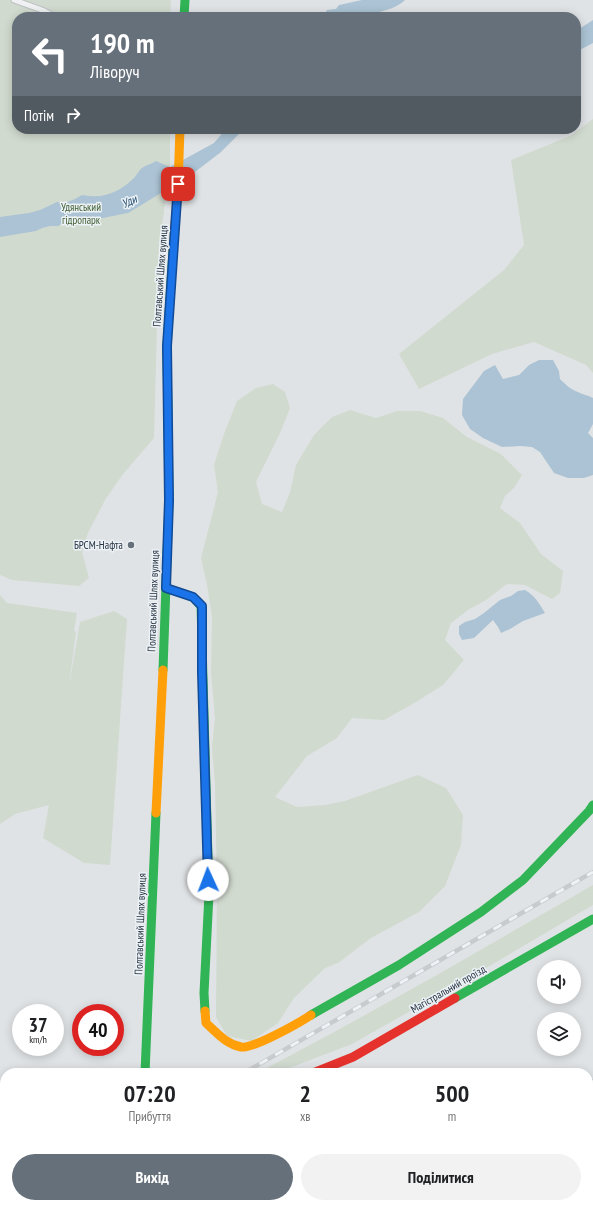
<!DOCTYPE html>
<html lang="uk">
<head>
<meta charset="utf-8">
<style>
	:root { --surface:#fff; --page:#f2f2f2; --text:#202124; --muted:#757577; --accent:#66707a }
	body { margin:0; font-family:"PT Sans Narrow",sans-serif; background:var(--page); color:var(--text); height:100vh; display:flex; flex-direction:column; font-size:15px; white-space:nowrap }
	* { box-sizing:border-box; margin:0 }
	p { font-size:13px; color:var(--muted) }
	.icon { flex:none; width:22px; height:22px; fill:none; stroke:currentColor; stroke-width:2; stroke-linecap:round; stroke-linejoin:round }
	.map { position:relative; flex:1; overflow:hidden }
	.sheet { position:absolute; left:0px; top:1068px; width:593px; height:140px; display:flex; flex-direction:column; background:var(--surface); border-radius:16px 16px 0 0; box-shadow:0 2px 10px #0003 }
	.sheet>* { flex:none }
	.guide { position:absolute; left:12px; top:12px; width:569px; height:122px; border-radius:16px; box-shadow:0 2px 10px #0003; background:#66707a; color:#fff; overflow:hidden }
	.fabs { position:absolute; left:537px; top:960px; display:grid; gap:8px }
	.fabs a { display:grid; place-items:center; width:44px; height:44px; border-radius:50%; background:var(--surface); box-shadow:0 2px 10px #0003; font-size:20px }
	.speed { position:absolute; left:12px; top:1004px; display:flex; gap:8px; font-size:20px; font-weight:700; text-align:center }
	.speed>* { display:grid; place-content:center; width:52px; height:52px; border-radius:50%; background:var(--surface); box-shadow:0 2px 10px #0003; line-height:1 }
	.speed small { font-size:10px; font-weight:400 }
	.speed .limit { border:6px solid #d22; background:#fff; color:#111 }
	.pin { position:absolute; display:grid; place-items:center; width:34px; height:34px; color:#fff; margin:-17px; border-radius:8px; box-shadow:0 2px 6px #0006 }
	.me { position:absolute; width:44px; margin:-22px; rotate:358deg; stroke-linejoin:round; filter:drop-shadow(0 0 3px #0008) }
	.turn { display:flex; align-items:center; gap:14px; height:84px; padding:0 12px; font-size:18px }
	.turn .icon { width:52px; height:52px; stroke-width:2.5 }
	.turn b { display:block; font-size:28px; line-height:34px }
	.then { display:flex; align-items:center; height:38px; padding:0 12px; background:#0003; gap:8px; font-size:15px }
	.eta { display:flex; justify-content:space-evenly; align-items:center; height:68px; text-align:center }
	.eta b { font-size:24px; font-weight:700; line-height:28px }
	.button { display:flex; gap:8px; margin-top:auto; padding:8px 12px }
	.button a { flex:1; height:46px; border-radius:24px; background:var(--accent); color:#fff; font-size:16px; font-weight:700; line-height:46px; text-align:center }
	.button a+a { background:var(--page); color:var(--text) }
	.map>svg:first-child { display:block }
</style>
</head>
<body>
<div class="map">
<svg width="593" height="1208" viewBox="0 0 593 1208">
	<rect width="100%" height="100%" fill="#e0e3e5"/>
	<!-- green -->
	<g fill="#d1dacf">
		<polygon points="0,0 171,0 170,17 17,17 17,129 170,129 170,167 159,248 154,438 123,474 105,500 88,533 82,552 89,578 79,586 12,580 0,575"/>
		<polygon points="593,119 593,373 586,365 534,342 492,354 419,389 399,354 504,270 524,245 511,160 570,136"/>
		<polygon points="273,384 285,392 290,408 281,431 256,482 262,504 282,512 290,492 296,465 314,435 332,417 350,410 376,418 397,411 420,411 443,418 467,437 501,454 522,475 514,488 505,496 500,508 520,523 541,554 563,571 560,593 552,599 525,585 507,584 486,600 468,610 451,623 445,640 464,660 443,685 416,702 384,720 352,718 337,738 307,756 275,797 297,807 325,805 345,801 418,775 446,788 463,815 461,845 445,886 419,912 371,938 338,963 325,968 294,998 278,1023 252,1041 227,1036 216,1017 217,886 215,784 212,747 215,718 211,673 212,617 207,585 201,558 218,492 214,465 224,434 237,401 256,388"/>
		<polygon points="0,595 7,603 77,613 74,631 76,632 69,686 80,622 114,611 127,619 110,865 84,863 43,838 49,805 15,814 0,824"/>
		<path d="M 593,885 L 593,905 L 481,971 L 352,1044 L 279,1072 L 257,1073 C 371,1014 482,949 593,885 Z"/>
		<polygon points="5,1147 5,1186 0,1189 0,1149"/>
		<polygon points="84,1203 121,1203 120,1208 80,1208"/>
	</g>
	<!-- water -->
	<g fill="#abc3d4">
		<path d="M 362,0 L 405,0 C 398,7 385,11 375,13 C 367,14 362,12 354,17 L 320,17 L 324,15 L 327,10 L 336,9 L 339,5 Z"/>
		<polygon points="593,20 593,43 576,52 576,31"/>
		<path d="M 226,129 L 244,129 L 221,152 L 178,185 L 169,189 L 155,181 L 147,186 L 150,189 C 145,195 140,197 132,199 L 129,198 L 119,204 L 102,210 L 82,216 L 74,216 L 58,226 L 50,226 L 42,228 L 36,231 L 0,237 L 0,217 L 29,213 L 40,210 L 57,202 L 65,203 L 75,199 L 82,195 C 104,199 118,193 134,178 C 137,175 139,170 142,168 C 146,165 152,164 156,161 L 170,167 L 214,143 Z"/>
		<path d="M 539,360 L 553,360 L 559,371 L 560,379 C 565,384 571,390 578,392 C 583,395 588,395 593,398 L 593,424 L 588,433 L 593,438 L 593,475 L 584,478 L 568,478 L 554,473 L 540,452 L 532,447 L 520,446 L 502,447 L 483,438 L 470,429 L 462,415 L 463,399 L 484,371 L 495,365 L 503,379 L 519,375 L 529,365 Z"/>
		<path d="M 525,590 C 535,596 539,603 545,613 L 523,621 L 510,629 L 501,633 L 498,627 L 493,620 L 474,638 L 462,640 L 459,634 L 459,626 L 465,622 L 475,619 L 484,613 L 500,600 L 511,596 L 518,591 Z"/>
	</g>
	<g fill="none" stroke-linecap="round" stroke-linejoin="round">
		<!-- stream -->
		<polyline stroke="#abc3d4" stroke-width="3" points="34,1208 35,1203"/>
		<!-- river -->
		<polyline stroke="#abc3d4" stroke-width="17" points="85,213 125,205 179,172"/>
		<defs>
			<polyline id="lane" points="14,0 42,10 56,17"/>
			<g id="street">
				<polyline points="588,1088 593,1085"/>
				<polyline points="585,1203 588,1208"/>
			</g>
		</defs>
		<!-- lane casing -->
		<use href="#lane" stroke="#bec1c3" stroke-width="7"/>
		<!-- street casing -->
		<use href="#street" stroke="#bec1c3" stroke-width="12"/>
		<!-- lane -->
		<use href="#lane" stroke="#eff1f2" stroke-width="5"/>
		<!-- street -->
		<use href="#street" stroke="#eff1f2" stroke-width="10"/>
		<!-- fast -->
		<g stroke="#30b455" stroke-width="9">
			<polyline points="184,17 185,0"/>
			<polyline points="166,588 193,597 201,606 209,894 204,993 205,1011"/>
			<polyline points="163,670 169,500 167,346 173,251"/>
			<polyline points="455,998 593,919"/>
			<polyline points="311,1015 399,965 481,912 523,880 589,811 593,805"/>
			<polyline points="145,1073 156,813"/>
		</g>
		<!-- slow -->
		<g stroke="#ff9f0a" stroke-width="9">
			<polyline points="173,251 178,185 180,129"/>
			<polyline points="156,813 163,670"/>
			<path d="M 205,1011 L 206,1023 C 217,1033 226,1044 241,1047 C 253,1049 299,1023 311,1015"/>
			<polyline points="139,1203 139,1208"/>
		</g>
		<!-- jam -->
		<g stroke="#e5322d" stroke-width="9">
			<polyline points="313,1073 353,1057 455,998"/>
			<polyline points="68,1208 72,1203"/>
		</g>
		<defs>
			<g id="rail">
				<polyline points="244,1073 593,872"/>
				<polyline points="0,1208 9,1203"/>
			</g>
		</defs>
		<!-- rail casing -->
		<use href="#rail" stroke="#c8cbcd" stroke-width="4.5"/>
		<!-- rail -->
		<use href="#rail" stroke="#edf2f6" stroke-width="3" stroke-dasharray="9" stroke-linecap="butt"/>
	</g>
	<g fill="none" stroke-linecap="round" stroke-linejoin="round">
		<defs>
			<polyline id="route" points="178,184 167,346 169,500 166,588 193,597 202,606 202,672 208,880"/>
		</defs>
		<!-- route casing -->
		<use href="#route" stroke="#114b97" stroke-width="10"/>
		<!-- route -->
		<use href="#route" stroke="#1a73e8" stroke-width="7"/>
	</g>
	<!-- markers -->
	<circle fill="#66707a" stroke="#edf2f6" stroke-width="1.5" cx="131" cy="545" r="4"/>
	<g text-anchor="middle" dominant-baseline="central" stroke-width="3" stroke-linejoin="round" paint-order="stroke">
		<!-- park labels -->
		<g font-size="11" fill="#3e5d31" stroke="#edf2f6">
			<text x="81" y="207">Удянський<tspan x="81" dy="13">гідропарк</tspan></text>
		</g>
		<!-- street labels -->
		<g font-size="11" fill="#253240" stroke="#edf2f6">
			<text transform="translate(160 276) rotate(-86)">Полтавський Шлях вулиця</text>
			<text transform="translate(153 601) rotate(-88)">Полтавський Шлях вулиця</text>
			<text transform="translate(140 924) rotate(-88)">Полтавський Шлях вулиця</text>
			<text transform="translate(448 989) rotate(-30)">Магістральний проїзд</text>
		</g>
		<!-- poi labels -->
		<g font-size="11" fill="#253240" stroke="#edf2f6" text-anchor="end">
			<text x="123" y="545">БРСМ-Нафта</text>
		</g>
		<!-- water labels -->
		<g font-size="12" font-style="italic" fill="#2c5678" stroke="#edf2f6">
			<text transform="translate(129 201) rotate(-25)">Уди</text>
		</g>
	</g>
</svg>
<div class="fabs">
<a><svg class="icon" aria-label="sound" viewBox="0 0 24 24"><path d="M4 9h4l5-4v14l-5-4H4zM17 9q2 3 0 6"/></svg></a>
<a><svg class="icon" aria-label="layers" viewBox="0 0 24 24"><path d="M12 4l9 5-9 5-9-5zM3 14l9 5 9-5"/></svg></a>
</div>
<div class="speed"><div>37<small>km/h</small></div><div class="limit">40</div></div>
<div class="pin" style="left:178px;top:184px;background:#d93025"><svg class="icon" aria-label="arrive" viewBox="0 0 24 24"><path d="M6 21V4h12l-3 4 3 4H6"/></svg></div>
<svg class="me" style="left:208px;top:880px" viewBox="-20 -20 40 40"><circle r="19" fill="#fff"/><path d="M0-13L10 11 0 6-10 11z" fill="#1a73e8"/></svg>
<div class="guide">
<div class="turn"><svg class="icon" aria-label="left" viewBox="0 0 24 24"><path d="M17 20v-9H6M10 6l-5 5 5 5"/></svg><div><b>190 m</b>Ліворуч</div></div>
<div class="then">Потім<svg class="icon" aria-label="right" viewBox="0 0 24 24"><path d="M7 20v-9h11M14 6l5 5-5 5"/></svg></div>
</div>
<section class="sheet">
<div class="eta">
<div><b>07:20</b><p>Прибуття</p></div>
<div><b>2</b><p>хв</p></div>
<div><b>500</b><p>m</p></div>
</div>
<div class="button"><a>Вихід</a><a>Поділитися</a></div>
</section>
</div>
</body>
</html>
